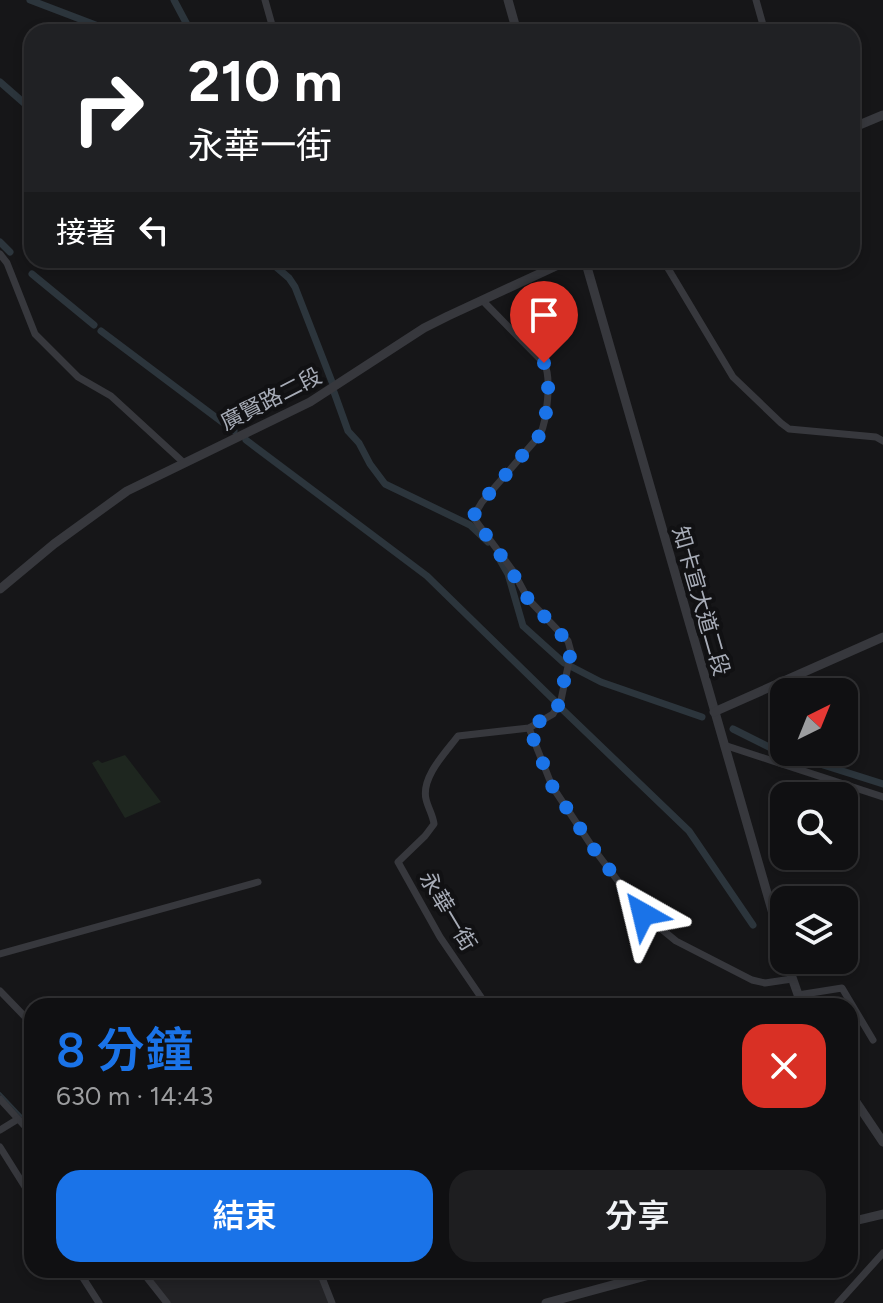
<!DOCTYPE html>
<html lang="zh-TW">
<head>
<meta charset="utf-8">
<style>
	:root { --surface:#101012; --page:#1e1e20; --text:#f1f3f6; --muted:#9c9d9f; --line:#303032; --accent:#1a73e8 }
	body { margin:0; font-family:Figtree,"Noto Sans TC",sans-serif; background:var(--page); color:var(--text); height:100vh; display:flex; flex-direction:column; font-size:30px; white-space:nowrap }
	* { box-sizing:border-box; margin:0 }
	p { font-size:26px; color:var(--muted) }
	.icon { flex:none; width:44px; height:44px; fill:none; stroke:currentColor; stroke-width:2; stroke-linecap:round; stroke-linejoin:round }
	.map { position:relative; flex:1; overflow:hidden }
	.drawer { position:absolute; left:24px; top:998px; width:834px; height:280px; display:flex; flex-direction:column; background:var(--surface); border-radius:24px; box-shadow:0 4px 12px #0003,0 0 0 2px var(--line) }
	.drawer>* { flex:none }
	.guide { position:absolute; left:24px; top:24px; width:836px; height:244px; border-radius:24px; box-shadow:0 4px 12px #0003,0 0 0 2px var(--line); background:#202124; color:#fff; overflow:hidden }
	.needle { width:52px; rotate:43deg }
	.buttons { position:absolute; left:770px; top:678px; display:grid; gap:16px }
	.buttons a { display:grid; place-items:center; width:88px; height:88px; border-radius:16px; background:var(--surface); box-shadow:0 4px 12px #0003,0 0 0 2px var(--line); font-size:40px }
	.pin { position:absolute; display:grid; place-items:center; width:68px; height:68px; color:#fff; margin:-82px -34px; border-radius:50% 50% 50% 0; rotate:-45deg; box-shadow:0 0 8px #0007 }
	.pin .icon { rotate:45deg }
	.me { position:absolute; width:88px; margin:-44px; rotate:323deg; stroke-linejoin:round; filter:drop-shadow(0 0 6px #0008) }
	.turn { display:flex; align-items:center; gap:28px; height:168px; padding:0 32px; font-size:36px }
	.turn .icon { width:104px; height:104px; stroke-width:2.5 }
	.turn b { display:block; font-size:56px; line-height:68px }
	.then { display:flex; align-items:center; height:76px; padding:0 32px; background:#0003; gap:16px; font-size:30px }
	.round { display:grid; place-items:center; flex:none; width:84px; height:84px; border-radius:24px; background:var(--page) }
	.overview { display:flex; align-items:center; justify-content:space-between; height:136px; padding:0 32px }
	h1 { font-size:48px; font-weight:600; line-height:60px; color:var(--accent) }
	.button { display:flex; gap:16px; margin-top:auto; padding:16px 32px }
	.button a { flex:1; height:92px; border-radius:24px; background:var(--accent); color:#fff; font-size:32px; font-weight:600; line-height:92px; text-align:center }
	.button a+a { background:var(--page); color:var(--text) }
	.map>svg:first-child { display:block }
</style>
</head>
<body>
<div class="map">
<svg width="883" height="1303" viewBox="0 0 883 1303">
	<rect width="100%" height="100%" fill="#161618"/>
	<!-- built -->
	<polygon fill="#222225" points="144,1270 317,1270 331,1303 169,1303"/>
	<!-- green -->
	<polygon fill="#1e261f" points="125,755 161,802 125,818 92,763 98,760 102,763"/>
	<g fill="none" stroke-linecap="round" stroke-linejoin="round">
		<!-- stream -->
		<polyline stroke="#2c353c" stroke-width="2" points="0,1093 32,1127"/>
		<!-- canal -->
		<g stroke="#2c353c" stroke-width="7">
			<polyline points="30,0 114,32"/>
			<polyline points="174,0 191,32"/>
			<polyline points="0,82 32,110"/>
			<polyline points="0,242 10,252"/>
			<polyline points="268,260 289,278 295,287 332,382"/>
			<polyline points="32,274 94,325"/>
			<polyline points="101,331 234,431"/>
			<polyline points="334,392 348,431 359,443 370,464 385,484 470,525 488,542"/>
			<polyline points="246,440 427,576 557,703"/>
			<polyline points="497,555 508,574 523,626 564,663"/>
			<polyline points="572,667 601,682 702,717"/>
			<polyline points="562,709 689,831 753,925"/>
			<polyline points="733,729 773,749 883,784"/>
		</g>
		<!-- minor -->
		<g stroke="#37383d" stroke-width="7">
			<polyline points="265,0 274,32"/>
			<polyline points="756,0 765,32"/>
			<polyline points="0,254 7,263 35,334 78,377 111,396 184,463"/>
			<polyline points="663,260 733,377 781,423 789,429 876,437 883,441"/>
			<path d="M 483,301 L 544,363 C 552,377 547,420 540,435 L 482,502 L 473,517 L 513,571 L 528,599 L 568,641 L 571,652 L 561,700 L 553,714 L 529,728 L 458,736 C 446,752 421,777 426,799 C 428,808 433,815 434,824 L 425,836 L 398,862 L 440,937 L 487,1006"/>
			<polyline points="529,728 552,786 593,848 643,914 676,941 752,980 765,983 792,979"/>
			<polyline points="724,745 883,797"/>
			<polyline points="0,954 258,882"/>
			<polyline points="0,991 32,1024"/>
			<polyline points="798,995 842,988 873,1040"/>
			<polyline points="0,1099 32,1134"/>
			<polyline points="0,1130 18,1119"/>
			<polyline points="0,1147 32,1198"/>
			<polyline points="78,1270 99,1303"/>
			<polyline points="141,1270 167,1303"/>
			<polyline points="319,1270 332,1303"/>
			<polyline points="838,1303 883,1253"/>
		</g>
		<!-- tertiary -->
		<g stroke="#37383d" stroke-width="9">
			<polyline points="508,0 517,32"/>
			<polyline points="852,128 883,115"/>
			<polyline points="585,260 784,952"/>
			<polyline points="0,589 54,544 127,491 310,402 424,328 448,316 569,260"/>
			<polyline points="714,712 883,637"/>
			<polyline points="786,960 802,1006"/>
			<polyline points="850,1093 883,1142"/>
			<polyline points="850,1222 883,1214"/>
			<polyline points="546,1303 668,1270"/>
		</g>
	</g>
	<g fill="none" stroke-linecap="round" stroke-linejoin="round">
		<!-- route -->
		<path stroke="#1a73e8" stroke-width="14" stroke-dasharray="0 25.2" d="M 544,363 C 552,377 547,420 540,435 L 482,502 L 473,517 L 507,564 L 528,599 L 570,644 L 571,652 L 557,710 L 529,728 L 552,786 L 593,848 L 643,914"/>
	</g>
	<g text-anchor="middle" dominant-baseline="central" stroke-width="8" stroke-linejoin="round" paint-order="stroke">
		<!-- street labels -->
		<g font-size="22" fill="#a8adb8" stroke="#111113">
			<text transform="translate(271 399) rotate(-27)">廣賢路二段</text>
			<text transform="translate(701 601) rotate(74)">知卡宣大道二段</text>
			<text transform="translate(448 911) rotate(59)">永華一街</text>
		</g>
	</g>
</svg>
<div class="buttons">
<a><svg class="needle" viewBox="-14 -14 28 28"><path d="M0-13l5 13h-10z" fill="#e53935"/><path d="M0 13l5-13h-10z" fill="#9c9d9f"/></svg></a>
<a><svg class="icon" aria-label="search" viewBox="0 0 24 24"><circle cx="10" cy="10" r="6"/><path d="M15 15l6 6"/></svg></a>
<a><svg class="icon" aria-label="layers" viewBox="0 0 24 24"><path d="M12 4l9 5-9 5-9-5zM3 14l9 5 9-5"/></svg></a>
</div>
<div class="pin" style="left:544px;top:363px;background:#d93025"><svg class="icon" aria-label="arrive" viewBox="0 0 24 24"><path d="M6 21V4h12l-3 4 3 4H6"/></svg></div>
<svg class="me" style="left:643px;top:914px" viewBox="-20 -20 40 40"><path d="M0-17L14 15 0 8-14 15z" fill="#1a73e8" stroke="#fff" stroke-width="4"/></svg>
<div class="guide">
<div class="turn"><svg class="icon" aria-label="right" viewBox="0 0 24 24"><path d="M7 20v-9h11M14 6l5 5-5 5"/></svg><div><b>210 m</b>永華一街</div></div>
<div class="then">接著<svg class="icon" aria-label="left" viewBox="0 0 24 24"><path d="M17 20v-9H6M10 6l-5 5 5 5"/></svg></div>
</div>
<section class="drawer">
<div class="overview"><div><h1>8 分鐘</h1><p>630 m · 14:43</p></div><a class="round" style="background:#d93025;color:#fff"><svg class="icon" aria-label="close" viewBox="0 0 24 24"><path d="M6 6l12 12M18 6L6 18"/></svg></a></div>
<div class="button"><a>結束</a><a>分享</a></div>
</section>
</div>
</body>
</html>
